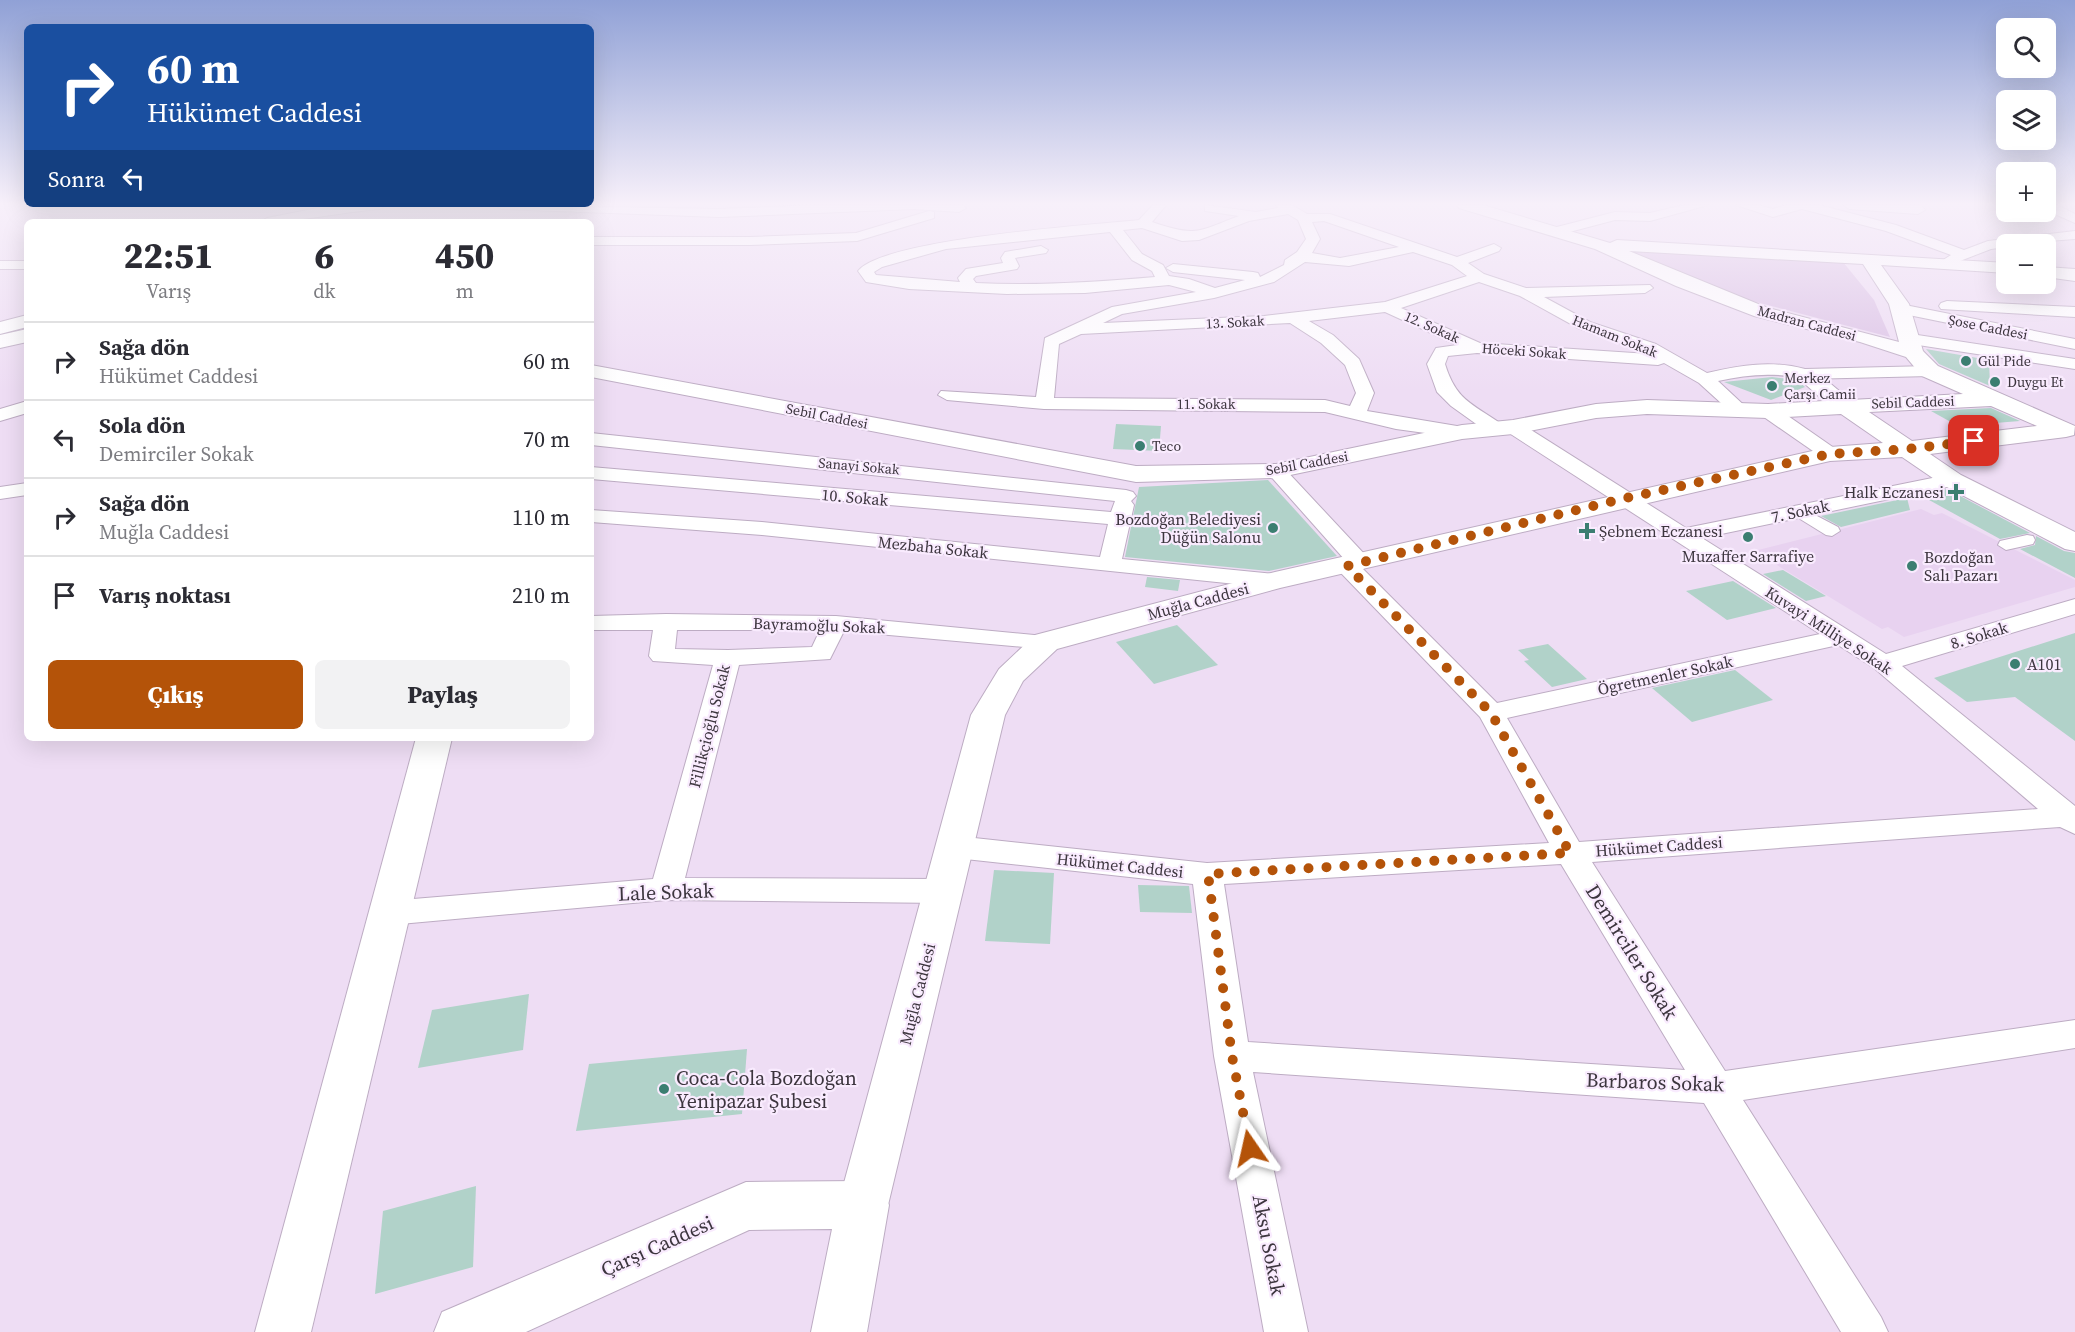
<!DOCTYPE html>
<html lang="tr">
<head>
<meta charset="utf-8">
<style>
	:root { --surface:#fff; --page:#f2f2f3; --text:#2b2b33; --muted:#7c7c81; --line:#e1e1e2; --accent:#b45309 }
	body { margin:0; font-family:"Source Serif 4",serif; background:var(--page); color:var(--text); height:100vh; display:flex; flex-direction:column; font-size:22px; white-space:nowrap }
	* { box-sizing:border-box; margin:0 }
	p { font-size:20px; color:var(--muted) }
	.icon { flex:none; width:33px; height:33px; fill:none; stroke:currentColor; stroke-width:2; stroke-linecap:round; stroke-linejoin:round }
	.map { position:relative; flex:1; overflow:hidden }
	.panel { position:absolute; left:24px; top:219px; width:570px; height:522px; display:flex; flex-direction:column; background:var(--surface); border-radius:9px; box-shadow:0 6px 24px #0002 }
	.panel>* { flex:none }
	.banner { position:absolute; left:24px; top:24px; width:570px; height:183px; border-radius:9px; box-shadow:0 6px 24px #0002; background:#1a4fa0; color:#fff; overflow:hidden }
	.fabs { position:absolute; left:1996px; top:18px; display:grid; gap:12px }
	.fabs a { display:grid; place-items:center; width:60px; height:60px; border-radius:9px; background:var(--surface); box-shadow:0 6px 24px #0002; font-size:30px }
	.pin { position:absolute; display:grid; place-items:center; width:51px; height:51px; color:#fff; margin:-26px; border-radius:12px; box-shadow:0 3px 9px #0006 }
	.me { position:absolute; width:66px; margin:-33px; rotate:349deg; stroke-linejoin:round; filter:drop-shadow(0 0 4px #0008) }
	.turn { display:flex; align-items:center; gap:21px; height:126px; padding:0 24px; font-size:27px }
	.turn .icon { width:78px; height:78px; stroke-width:2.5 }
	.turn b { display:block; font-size:42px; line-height:51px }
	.then { display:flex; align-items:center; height:57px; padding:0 24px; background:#0003; gap:12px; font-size:22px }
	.eta { display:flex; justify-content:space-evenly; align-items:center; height:102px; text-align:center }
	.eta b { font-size:36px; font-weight:800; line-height:42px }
	.cta { display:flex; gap:12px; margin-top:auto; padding:12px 24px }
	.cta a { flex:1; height:69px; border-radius:9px; background:var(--accent); color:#fff; font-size:24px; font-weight:800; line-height:69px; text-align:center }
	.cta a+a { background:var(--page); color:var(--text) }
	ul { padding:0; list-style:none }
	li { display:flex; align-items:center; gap:18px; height:78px; padding:0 24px; border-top:2px solid var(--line) }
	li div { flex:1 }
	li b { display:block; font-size:22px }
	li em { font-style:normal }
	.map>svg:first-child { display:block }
</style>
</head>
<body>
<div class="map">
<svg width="2075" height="1332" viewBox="0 0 2075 1332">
	<rect width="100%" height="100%" fill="#eeddf4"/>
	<!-- built -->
	<polygon fill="#e8d2f0" points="1921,509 1934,515 1942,513 2075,580 2075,587 1904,637 1888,627 1882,629 1754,551"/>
	<!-- green -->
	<polygon fill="#dbc1e5" points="1618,250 1843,262 1874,300 1890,337 1737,297"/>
	<!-- building -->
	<g fill="#b1d2c9">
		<polygon points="1926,349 1989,360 1990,386 1939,364"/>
		<polygon points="1772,377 1797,380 1805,387 1771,400 1724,382"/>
		<polygon points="1991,408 2020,421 1958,426 1931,411"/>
		<polygon points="1116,424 1161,426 1159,451 1113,449"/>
		<polygon points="1268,480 1337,556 1269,571 1125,557 1139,487"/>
		<polygon points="1947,489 2030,533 2000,539 1920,495"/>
		<polygon points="1907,498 1910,510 1841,527 1821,516"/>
		<polygon points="2036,536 2064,551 2075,553 2075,578 2020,549 2035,545"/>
		<polygon points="1783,570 1826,596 1806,601 1763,574"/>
		<polygon points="1147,577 1180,580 1178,591 1145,587"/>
		<polygon points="1733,581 1776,608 1727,620 1686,591"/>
		<polygon points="1177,625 1218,665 1154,684 1116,642"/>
		<polygon points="2075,633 2075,741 2015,697 1967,702 1934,678"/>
		<polygon points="1548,644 1587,679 1552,687 1524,661 1529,660 1518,650"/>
		<polygon points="1735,670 1773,700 1692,722 1652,688"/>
		<polygon points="994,870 1054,873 1050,944 985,941"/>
		<polygon points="1138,885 1189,886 1192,913 1140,912"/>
		<polygon points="529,994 523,1050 418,1068 432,1010"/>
		<polygon points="747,1049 742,1114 576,1131 589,1064"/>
		<polygon points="476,1186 473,1267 375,1294 383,1211"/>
	</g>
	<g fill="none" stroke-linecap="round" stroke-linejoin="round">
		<defs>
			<g id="pedestrian">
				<polygon points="1798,506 1838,527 1840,531 1832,536 1826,535 1792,514 1790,511 1792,508"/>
				<polygon points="2027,535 2033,536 2035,540 2033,544 2006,550 1998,545 2000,541"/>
			</g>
			<g id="minor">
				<path d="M 333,205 L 386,205 L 380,209 C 340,212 300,222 260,222 L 267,218 Z"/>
				<polygon points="495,205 719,209 815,205 963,205 966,208 959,212 914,209 719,217 501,209"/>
				<path d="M 1153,205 L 1166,205 L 1152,222 C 1196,237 1197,232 1239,216 L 1205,211 L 1205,205 L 1256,212 L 1278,208 L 1276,205 L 1292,205 L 1307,214 L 1330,214 L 1457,257 L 1494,244 L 1501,248 L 1499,251 L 1468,263 L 1484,274 L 1526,288 L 1650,285 L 1653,288 L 1645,293 L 1544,297 L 1590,322 L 1656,344 L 1707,373 C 1741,365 1771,360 1805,369 L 1930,366 L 1939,371 L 1930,376 L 1805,379 C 1775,372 1748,374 1718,381 L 1748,409 L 1739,415 L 1732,413 L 1699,383 L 1664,363 L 1658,365 L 1477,353 L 1448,356 L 1445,364 C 1456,400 1471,403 1500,423 L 1503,427 L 1493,433 L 1486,431 L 1451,406 L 1437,392 L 1427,364 L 1436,348 L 1457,345 L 1385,312 L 1309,321 L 1333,335 L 1359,359 L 1374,393 L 1367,411 L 1469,428 L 1472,432 L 1469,436 L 1462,438 L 1396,429 L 1325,412 L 1044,409 L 947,400 L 938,395 L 941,391 L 1036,397 L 1045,338 L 1112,307 L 1196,292 L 1169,285 L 1085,293 L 1007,294 L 909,289 L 866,282 L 858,271 C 883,239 1090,225 1139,220 ZM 1288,214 L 1298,220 L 1306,239 L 1297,252 L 1285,260 L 1284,265 L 1260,277 L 1258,273 L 1253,272 L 1173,264 L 1166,268 L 1173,272 L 1245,280 L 1215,288 L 1189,279 L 1169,276 L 1163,265 L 1142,254 L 1123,230 L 1142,228 L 1182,241 L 1199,240 L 1249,221 ZM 1324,221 L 1399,247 L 1340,258 L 1312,253 L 1320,239 L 1312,222 ZM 1110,232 L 1132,260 L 1152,271 L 1155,277 C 1095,282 1036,286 976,283 L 973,279 L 976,276 L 1017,269 L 1019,266 L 1015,258 L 1046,253 L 1048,250 L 1041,246 L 1005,252 L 1001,258 L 1003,263 L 966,269 L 958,278 L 960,282 L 876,275 L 874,272 L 882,267 L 946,249 ZM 1413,252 L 1452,265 L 1467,276 L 1385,302 L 1264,316 L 1103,323 L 1122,314 L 1214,298 L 1274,282 L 1305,262 L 1349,266 ZM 1479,282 L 1520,296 L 1578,328 L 1649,354 L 1480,343 L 1401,308 ZM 1290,323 L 1321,343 L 1345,365 L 1356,393 L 1350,406 L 1325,400 L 1054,398 L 1059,344 L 1081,334 Z"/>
				<polygon points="1684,205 1708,205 1650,221 1615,220 1558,235 1551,231 1553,228 1615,212 1650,213"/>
				<polygon points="1736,205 1758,205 1773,209 1786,205 1819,205 1896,225 1964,250 1988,241 2075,231 2075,239 2007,244 2007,247 1991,249 1947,266 1940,262 1951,255 1886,231 1802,209 1773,217"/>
				<polygon points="1843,205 1921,205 1925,210 1918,214 1849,209"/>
				<polygon points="2046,205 2057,205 2075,214 2075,223 2046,210"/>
				<polygon points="929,211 934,212 934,218 857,241 750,245 591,245 591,237 750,237 856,233"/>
				<rect x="0" y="261" width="27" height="8"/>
				<polygon points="1947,301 2075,307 2075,317 1941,309 1939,306 1941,303"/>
				<polygon points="1900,304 2075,339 2075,349 1894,312 1892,309 1894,306"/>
				<polygon points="1911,334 2075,359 2075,369 1905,343 1903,339 1905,335"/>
				<polygon points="27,401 27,413 0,421 0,409"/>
				<polygon points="1768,405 1775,407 1837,450 1840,454 1837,458 1823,458 1761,415 1759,411"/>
				<path d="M 1513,421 L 1520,423 L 1686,528 L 1952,474 L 1959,476 L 1962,480 L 1959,484 L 1952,486 L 1702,538 L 1886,654 L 2075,599 L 2075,614 L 1902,666 L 2075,806 L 2075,834 L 2060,827 L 1592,862 L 1725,1071 L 2075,1020 L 2075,1048 L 1743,1100 L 1881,1317 L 1888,1332 L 1841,1332 L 1704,1103 L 1253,1072 L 1308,1332 L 1264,1332 L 1214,1056 L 1193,884 L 956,858 L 945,855 L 941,847 L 945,839 L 956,836 L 1207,863 L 1549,843 L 1480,717 L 1339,571 L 1336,566 L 1345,560 L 1266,471 L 1269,467 L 1283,467 L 1368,558 L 1371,563 L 1363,569 L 1497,703 L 1820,634 L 1506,431 L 1503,427 ZM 1838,645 L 1874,668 L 2038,809 L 1579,842 L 1507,718 ZM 1561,864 L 1685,1070 L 1248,1042 L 1224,884 Z"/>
				<polygon points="591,433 1126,490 1133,492 1136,496 1131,501 1134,505 1122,559 1275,574 1283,576 1287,581 1283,586 1275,588 762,535 591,522 591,510 762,522 1100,557 1108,524 591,479 591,467 1111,512 1115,501 591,445"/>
				<polygon points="27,483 27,495 0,499 0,487"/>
				<path d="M 666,614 L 836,616 L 1055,637 L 1058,642 L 1055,647 L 1046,649 L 844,631 L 830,659 L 739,665 L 685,878 L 943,879 L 954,883 L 959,891 L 954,899 L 943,903 L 666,900 L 389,925 L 378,921 L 373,913 L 378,905 L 389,901 L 653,879 L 713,665 L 653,661 L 649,656 L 653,630 L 591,630 L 591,616 ZM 677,630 L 820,630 L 812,647 L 728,650 L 675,649 Z"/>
			</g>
			<g id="tertiary">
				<path d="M 1457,205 L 1483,205 L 1610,243 L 1617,240 L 2007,263 L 2007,273 L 1881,265 L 1909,304 L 1923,351 L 1938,366 L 2075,426 L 2074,435 L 2066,437 L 1930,454 L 1961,475 L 2075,532 L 2075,551 L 2065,549 L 1943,485 L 1902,457 L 1830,461 L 1280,588 L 1057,649 L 1023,681 L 1005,715 L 888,1205 L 881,1221 L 863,1228 L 845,1221 L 838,1205 L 971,715 L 999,669 L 1035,635 L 1275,572 L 1830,447 L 1883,443 L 1841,414 L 1768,418 L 1647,414 L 1596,418 L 1513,434 L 1462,439 L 1276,478 L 1136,482 L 591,377 L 591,365 L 1136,466 L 1276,464 L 1462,425 L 1513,420 L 1596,404 L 1647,400 L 1768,404 L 1824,401 L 1794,374 L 1797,369 L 1813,369 L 1850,400 L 1963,394 L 1922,376 L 1906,357 L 1860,342 L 1754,316 L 1676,286 L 1595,249 L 1459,208 ZM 1629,251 L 1863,264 L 1889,304 L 1899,342 L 1768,308 ZM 1991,406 L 2037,426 L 1912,441 L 1869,412 Z"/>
				<polygon points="2046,267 2075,269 2075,281 2046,277"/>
				<polygon points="27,315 27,327 0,334 0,322"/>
			</g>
			<g id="secondary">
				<polygon points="27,329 27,342 0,348 0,335"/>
				<polygon points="416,738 452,738 311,1332 255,1332"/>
				<polygon points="863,1181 881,1188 889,1205 867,1332 811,1332 832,1229 749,1230 526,1332 434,1332 442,1312 746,1182"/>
			</g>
		</defs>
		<!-- pedestrian casing -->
		<use href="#pedestrian" stroke="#bdacc3" stroke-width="2"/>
		<!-- minor casing -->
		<use href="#minor" stroke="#bdacc3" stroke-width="2"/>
		<!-- tertiary casing -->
		<use href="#tertiary" stroke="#bdacc3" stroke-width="2"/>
		<!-- secondary casing -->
		<use href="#secondary" stroke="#bdacc3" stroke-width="2"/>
		<!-- pedestrian -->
		<use href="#pedestrian" fill="#fff" fill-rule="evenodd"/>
		<!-- minor -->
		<use href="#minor" fill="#fff" fill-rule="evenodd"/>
		<!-- tertiary -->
		<use href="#tertiary" fill="#fff" fill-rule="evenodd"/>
		<!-- secondary -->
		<use href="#secondary" fill="#fff" fill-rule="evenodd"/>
	</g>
	<!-- sky -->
	<linearGradient id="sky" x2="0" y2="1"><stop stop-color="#90a1d6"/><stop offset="0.52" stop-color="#f7f0fa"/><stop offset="1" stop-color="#f7f0fa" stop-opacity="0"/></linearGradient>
	<rect width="2075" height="392" fill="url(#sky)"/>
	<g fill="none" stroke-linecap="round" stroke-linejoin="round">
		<!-- route -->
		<polyline stroke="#b45309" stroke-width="10" stroke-dasharray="0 18" points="1250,1148 1232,1056 1208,874 1570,853 1491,713 1347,566 1626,498 1830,454 1908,449 1974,441"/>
	</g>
	<!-- markers -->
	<g fill="#3b7e71" stroke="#f9ebfe" stroke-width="2">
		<circle cx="1966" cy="361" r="6"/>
		<circle cx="1995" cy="382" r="6"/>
		<circle cx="1772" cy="386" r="6"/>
		<circle cx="1140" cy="446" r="6"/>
		<path d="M1953 483h6v6h6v6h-6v6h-6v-6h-6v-6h6z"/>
		<circle cx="1273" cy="528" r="6"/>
		<path d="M1584 522h6v6h6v6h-6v6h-6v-6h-6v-6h6z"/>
		<circle cx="1748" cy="537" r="6"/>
		<circle cx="1912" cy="566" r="6"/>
		<circle cx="2015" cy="664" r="6"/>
		<circle cx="664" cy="1089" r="6"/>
	</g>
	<g text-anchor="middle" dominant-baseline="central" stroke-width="4.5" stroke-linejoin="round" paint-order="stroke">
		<!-- far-street labels -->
		<g font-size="14" fill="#3c353e" stroke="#f9ebfe">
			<text transform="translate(1235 322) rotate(-3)">13. Sokak</text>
			<text transform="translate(1807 323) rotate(15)">Madran Caddesi</text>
			<text transform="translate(1432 327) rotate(24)">12. Sokak</text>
			<text transform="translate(1988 327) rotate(11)">Şose Caddesi</text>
			<text transform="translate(1615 336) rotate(22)">Hamam Sokak</text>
			<text transform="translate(1524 351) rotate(4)">Höceki Sokak</text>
			<text transform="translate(1913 402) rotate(-2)">Sebil Caddesi</text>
			<text x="1206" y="404">11. Sokak</text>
			<text transform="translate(827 416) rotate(11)">Sebil Caddesi</text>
			<text transform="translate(1307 463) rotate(-10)">Sebil Caddesi</text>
			<text transform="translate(859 466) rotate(5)">Sanayi Sokak</text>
		</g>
		<!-- far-poi labels -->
		<g font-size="14" fill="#3c353e" stroke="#f9ebfe" text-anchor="start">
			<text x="1978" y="361">Gül Pide</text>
			<text x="1784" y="378">Merkez<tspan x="1784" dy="16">Çarşı Camii</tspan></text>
			<text x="2007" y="382">Duygu Et</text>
			<text x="1152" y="446">Teco</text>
		</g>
		<!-- poi labels -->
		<g font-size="16" fill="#3c353e" stroke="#f9ebfe" text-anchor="start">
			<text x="1944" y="492" text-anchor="end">Halk Eczanesi</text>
			<text x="1261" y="519" text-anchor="end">Bozdoğan Belediyesi<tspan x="1261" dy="18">Düğün Salonu</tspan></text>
			<text x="1599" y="531">Şebnem Eczanesi</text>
			<text x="1748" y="556" text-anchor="middle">Muzaffer Sarrafiye</text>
			<text x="1924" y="557">Bozdoğan<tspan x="1924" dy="18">Salı Pazarı</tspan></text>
			<text x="2027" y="664">A101</text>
		</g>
		<!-- street labels -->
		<g font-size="16" fill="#3c353e" stroke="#f9ebfe">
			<text transform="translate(855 497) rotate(5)">10. Sokak</text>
			<text transform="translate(1800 511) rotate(-12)">7. Sokak</text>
			<text transform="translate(933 547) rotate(6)">Mezbaha Sokak</text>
			<text transform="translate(1198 601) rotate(-15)">Muğla Caddesi</text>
			<text transform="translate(819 625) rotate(2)">Bayramoğlu Sokak</text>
			<text transform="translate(1829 630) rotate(33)">Kuvayi Milliye Sokak</text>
			<text transform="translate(1979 635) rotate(-17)">8. Sokak</text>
			<text transform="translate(1665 675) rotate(-12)">Ögretmenler Sokak</text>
			<text transform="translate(709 726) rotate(-76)">Fillikçioğlu Sokak</text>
			<text transform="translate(1659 846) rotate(-4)">Hükümet Caddesi</text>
			<text transform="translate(1120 865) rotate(6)">Hükümet Caddesi</text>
			<text transform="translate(917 994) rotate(-76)">Muğla Caddesi</text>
		</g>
		<!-- near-street labels -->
		<g font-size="20" fill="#3c353e" stroke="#f9ebfe">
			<text transform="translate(666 892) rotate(-2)">Lale Sokak</text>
			<text transform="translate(1632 952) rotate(58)">Demirciler Sokak</text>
			<text transform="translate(1655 1082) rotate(2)">Barbaros Sokak</text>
			<text transform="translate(1269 1245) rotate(79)">Aksu Sokak</text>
			<text transform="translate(657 1246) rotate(-24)">Çarşı Caddesi</text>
		</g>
		<!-- near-poi labels -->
		<g font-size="20" fill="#3c353e" stroke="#f9ebfe" text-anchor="start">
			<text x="676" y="1078">Coca-Cola Bozdoğan<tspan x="676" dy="23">Yenipazar Şubesi</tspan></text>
		</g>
	</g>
</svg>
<div class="fabs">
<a><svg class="icon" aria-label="search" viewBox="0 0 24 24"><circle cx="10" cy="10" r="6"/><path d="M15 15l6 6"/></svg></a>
<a><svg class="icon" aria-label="layers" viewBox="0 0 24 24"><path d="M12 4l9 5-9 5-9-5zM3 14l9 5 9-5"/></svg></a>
<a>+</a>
<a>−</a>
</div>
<div class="pin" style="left:1974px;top:441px;background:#d93025"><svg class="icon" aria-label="arrive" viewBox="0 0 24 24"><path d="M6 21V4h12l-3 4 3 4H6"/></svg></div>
<svg class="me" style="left:1250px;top:1148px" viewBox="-20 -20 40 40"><path d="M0-17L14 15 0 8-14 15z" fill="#b45309" stroke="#fff" stroke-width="4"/></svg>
<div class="banner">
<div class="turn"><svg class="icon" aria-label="right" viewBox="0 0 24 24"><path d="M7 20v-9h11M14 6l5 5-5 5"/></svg><div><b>60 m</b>Hükümet Caddesi</div></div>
<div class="then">Sonra<svg class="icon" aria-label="left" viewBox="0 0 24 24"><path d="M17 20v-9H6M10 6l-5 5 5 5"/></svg></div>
</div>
<section class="panel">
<div class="eta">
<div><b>22:51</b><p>Varış</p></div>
<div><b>6</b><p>dk</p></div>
<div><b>450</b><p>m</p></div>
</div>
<ul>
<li><svg class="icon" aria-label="right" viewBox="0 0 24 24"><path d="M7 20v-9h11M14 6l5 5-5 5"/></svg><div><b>Sağa dön</b><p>Hükümet Caddesi</p></div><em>60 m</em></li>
<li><svg class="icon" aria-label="left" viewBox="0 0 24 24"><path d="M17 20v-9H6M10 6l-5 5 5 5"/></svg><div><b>Sola dön</b><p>Demirciler Sokak</p></div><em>70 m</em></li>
<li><svg class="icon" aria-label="right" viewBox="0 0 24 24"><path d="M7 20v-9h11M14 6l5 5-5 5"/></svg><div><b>Sağa dön</b><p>Muğla Caddesi</p></div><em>110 m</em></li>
<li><svg class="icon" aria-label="arrive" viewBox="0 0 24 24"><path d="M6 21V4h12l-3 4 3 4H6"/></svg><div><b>Varış noktası</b></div><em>210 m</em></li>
</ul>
<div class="cta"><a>Çıkış</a><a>Paylaş</a></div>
</section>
</div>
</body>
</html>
